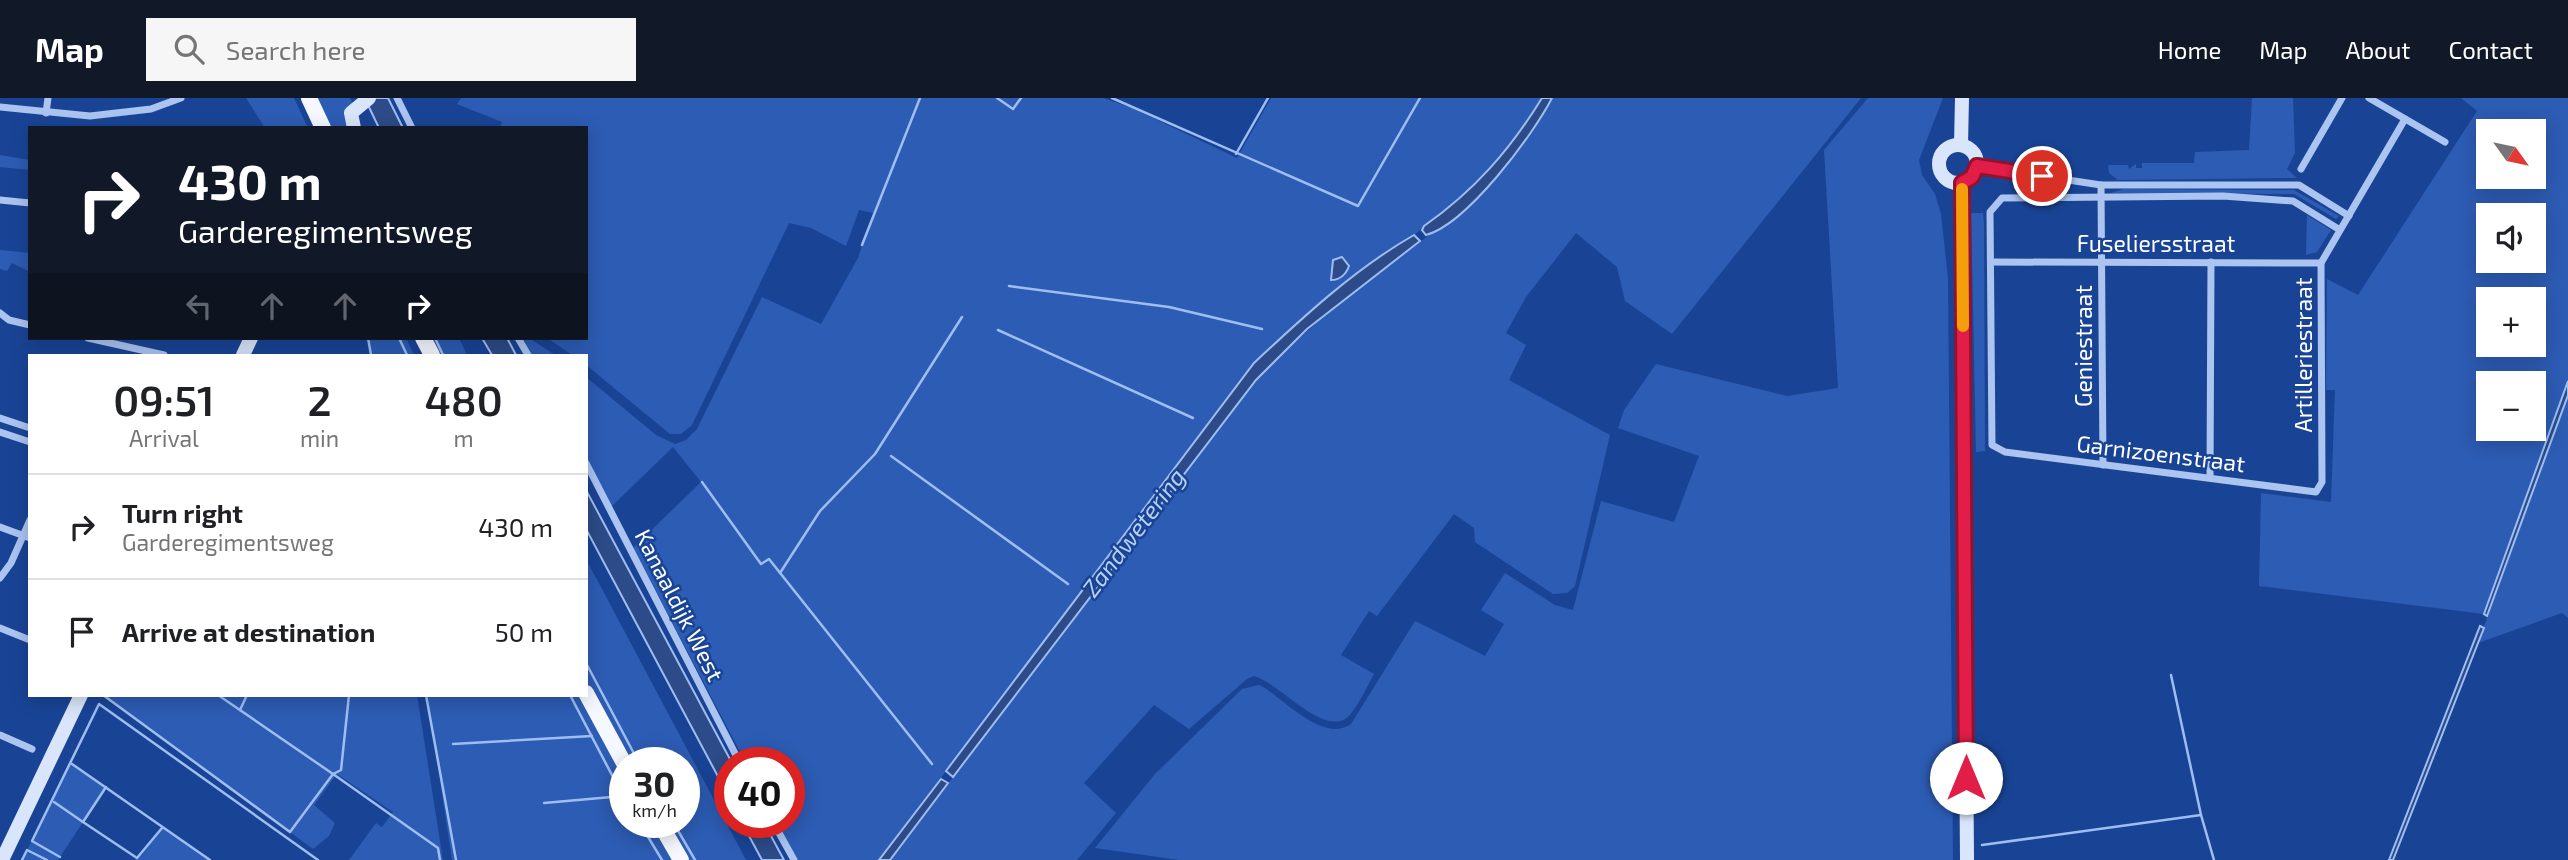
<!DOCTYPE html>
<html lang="en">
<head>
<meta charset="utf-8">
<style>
	:root { --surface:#fff; --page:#f6f6f6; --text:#202124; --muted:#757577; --line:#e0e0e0; --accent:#111827 }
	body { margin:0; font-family:"Exo 2",sans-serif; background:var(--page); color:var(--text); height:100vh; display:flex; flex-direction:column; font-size:26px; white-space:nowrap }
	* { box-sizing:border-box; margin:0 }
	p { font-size:23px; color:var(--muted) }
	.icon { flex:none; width:38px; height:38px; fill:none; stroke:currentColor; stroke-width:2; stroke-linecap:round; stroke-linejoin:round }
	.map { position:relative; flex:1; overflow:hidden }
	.sheet { position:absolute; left:28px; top:256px; width:560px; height:343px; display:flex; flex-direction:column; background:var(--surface); border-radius:0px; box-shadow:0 4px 18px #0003 }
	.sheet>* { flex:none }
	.top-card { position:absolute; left:28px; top:28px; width:560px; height:214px; border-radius:0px; box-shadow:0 4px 18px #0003; background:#111827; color:#fff; overflow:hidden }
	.needle { width:46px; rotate:123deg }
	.fabs { position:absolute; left:2476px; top:21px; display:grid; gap:14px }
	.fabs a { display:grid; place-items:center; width:70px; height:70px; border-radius:0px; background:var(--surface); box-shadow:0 4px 18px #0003; font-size:35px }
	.speed { position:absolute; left:609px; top:649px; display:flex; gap:14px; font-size:35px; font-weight:700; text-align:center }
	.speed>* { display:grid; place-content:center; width:91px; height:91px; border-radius:50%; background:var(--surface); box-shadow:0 4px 18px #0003; line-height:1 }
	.speed small { font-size:18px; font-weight:400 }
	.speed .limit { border:10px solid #d22; background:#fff; color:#111 }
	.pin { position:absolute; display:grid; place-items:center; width:60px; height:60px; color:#fff; margin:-30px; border:4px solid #fff; border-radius:50%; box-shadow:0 2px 7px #0007 }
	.me { position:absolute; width:77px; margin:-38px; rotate:0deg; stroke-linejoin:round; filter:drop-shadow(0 0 5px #0008) }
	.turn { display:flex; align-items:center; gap:24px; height:147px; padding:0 35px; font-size:32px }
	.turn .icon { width:91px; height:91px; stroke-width:2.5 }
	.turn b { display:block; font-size:49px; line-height:60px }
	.lanes { display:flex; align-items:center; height:66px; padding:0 35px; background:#0003; justify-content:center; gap:35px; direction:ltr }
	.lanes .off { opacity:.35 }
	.eta { display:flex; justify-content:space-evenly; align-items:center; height:119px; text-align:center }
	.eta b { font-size:42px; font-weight:600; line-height:49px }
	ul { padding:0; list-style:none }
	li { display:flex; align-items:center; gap:21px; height:105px; padding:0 35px; border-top:2px solid var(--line) }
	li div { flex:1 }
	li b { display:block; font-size:26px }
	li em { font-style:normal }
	header { display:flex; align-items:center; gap:42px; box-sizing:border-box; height:98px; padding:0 35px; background:var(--accent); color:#fff }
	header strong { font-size:33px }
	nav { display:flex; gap:38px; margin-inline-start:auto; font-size:24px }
	.search { width:490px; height:63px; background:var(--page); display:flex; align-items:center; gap:18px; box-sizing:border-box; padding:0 24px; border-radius:0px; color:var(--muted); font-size:26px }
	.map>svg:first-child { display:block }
</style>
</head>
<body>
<header>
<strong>Map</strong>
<div class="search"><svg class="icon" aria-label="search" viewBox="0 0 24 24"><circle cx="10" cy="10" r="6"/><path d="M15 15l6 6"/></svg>Search here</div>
<nav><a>Home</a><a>Map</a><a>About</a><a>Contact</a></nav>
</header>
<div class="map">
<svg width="2568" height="762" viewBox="0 0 2568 762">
	<rect width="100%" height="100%" fill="#194496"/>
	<!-- green -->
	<g fill="#2d5cb4" fill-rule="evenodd">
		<polygon points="246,0 294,0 308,30 265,30"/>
		<polygon points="313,0 350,0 353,6 349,30 327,30"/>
		<polygon points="461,0 1103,0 1132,10 1237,60 1271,0 1542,0 1499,63 1462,101 1301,221 1254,265 879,762 798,762 777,725 789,724 789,665 746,665 633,450 701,384 673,349 611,409 586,362 586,279 656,337 675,346 686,342 697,331 762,199 821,226 858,160 873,115 859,112 846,148 811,130 789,125 692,327 681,336 670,336 586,267 586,257 572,257 547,240 586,240 586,30 500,30 502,24 457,6"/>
		<path d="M 1552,0 L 1861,0 L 1672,236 L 1625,203 L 1617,169 L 1576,135 L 1526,199 L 1506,235 L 1526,247 L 1509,282 L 1610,337 L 1575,488 L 1567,495 L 1553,496 L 1475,444 L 1474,430 L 1454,416 L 1377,518 L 1369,513 L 1341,557 L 1374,576 C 1367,588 1361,603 1352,614 C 1329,647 1281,585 1254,578 L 1247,581 L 1189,631 L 1154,607 L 1084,685 L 1116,715 L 1077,762 L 890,762 L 1256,282 C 1350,180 1484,124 1552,0 Z"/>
		<path d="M 1868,0 L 1943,0 L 1919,62 L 1922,77 L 1935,96 L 1941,116 L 1948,181 L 1953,762 L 1179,762 L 1095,750 L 1155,676 L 1242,591 L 1259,587 L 1265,590 C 1287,605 1325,645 1351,626 L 1415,523 L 1485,558 L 1504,526 L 1481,512 L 1505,475 L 1555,507 L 1573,512 L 1601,403 L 1674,424 L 1699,358 L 1618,330 L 1624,312 L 1656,266 L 1787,298 L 1838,290 L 1824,52 Z"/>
		<polygon points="2252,0 2293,0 2295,55 2287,71 2297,80 2118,82 2109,75 2108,67 2128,67 2129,71 2136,66 2136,70 2142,70 2142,65 2194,65 2195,54 2249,52"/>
		<path d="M 2461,0 L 2568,0 L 2568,283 L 2484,516 L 2259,488 L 2261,395 L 2331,404 L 2335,292 L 2326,292 L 2327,181 L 2358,197 L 2477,13 ZM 2488,33 L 2534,33 L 2534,79 L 2488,79 ZM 2488,117 L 2534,117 L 2534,163 L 2488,163 ZM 2488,201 L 2534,201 L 2534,247 L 2488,247 ZM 2488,285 L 2534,285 L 2534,331 L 2488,331 Z"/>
		<polygon points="0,57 30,62 30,72 0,69"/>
		<polygon points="2123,91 2294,92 2339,118 2336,121 2294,96 2111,95"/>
		<polygon points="1971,115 1983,115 1984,126 1985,353 1976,354"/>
		<polygon points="2307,117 2331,132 2317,154 2306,157"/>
		<polygon points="0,152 30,155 30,174 12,165 7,173 0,171"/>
		<polygon points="368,240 406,240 414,257 371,257"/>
		<polygon points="429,240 459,240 467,257 437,257"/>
		<polygon points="522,240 529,240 555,257 530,257"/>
		<polygon points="2568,297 2568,520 2562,515 2478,545"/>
		<polygon points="586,461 746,762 690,762 666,725 684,724 684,665 629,665 586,582"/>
		<polygon points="103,597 417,597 443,762 349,762 376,725 382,729 393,714 337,676 314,707 335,725 329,738 313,751"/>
		<polygon points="427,597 580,597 625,683 625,724 650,725 672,762 452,762"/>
		<polygon points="71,665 106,689 58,762 22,762"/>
		<polygon points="162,729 210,762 134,762 142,757"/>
	</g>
	<!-- water -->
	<g fill="#2c4b88" stroke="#9ebef2" stroke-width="2">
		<polygon points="368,0 388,0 403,30 379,30 368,7"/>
		<path d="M 1542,0 L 1552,0 C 1533,37 1467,126 1426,137 L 1422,132 L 1424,128 C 1474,93 1510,52 1542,0 Z"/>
		<path d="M 1414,137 L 1420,143 L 1307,231 L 1256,282 L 953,679 L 946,673 L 1254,265 C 1303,219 1356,170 1414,137 Z"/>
		<path d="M 1342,159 L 1349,168 C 1346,176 1340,182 1331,182 L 1333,162 Z"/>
		<polygon points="482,240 507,240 516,257 492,257"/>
		<polygon points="2568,283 2568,297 2487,518 2484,516"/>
		<polygon points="586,392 732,665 730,701 586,431"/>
		<polygon points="2480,528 2484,530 2478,545 2393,762 2389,762"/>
		<polygon points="941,681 948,685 890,762 879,762"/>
		<polygon points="742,725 764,725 784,762 762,762"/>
	</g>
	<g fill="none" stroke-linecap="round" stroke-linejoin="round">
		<!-- stream -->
		<g stroke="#9ebef2" stroke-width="2.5">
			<polyline points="997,0 1013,11 1021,0"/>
			<polyline points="1112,0 1358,108 1420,0"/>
			<polyline points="1236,56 1268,0"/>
			<polyline points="862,147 920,0"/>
			<polyline points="1009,188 1169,209 1262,231"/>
			<polyline points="998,232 1193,320"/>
			<polyline points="368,240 371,257"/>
			<polyline points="399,240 407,257"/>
			<polyline points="435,240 443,257"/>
			<polyline points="891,358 1068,486"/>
			<polyline points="702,384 761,466 769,461 932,666"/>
			<polyline points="780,475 820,413 875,356 962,219"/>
			<polyline points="586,565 639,665"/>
			<polyline points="2171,577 2201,717 2214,762"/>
			<polyline points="103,597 290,734 333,676 438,750 440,762"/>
			<polyline points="218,597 333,676 341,672 349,597"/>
			<polyline points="426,597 456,762"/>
			<polyline points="570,597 625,702"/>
			<polyline points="240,612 247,597"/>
			<polyline points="453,646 592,638"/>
			<polyline points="72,666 210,762"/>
			<polyline points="54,704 83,724 106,689"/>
			<polyline points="544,705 623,698"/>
			<polyline points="83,724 137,760 162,730"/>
			<polyline points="639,724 662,762"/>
			<polyline points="673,724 695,762"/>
			<polyline points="1982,747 2201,717"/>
			<polyline points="60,759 32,743 99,606 318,762"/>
			<polyline points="22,762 27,752 47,762"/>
		</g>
		<!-- street -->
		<g stroke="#abc4f0" stroke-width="7">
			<polyline points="397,0 412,30"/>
			<polyline points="2369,0 2445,44"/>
			<polyline points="0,9 90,18 151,11 181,0"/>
			<polyline points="46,15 48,0"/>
			<polyline points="1977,68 2101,87 2299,87 2349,118"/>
			<polyline points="2301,71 2342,0"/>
			<polyline points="2101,87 2103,367"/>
			<polyline points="0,102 30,105"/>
			<polyline points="2340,132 2293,103 2223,98 2002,100 1990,114 1992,347 2005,354 2316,394 2322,384 2321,165 2405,21"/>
			<polyline points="1991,164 2321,165"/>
			<polyline points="0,215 9,222 30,227"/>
			<polyline points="88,240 164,257"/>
			<polyline points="518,240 528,257"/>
			<polyline points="0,320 30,330"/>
			<polyline points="0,334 30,344"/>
			<polyline points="586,365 740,665"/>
			<polyline points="2210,379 2211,164"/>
			<polyline points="0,429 30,440"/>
			<polyline points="0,480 11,465 30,422"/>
			<polyline points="0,530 30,542"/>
			<polyline points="0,637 32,651"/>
			<polyline points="773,724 794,762"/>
		</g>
		<!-- secondary -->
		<g stroke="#d9e5fb" stroke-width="14">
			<polyline points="354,30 351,15 369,0"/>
			<circle cx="1958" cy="66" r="19"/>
			<polyline points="1961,47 1962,0"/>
			<polyline points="1962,85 1967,762"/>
			<polyline points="243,257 251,240"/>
			<polyline points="2,762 81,597"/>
		</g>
		<!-- primary -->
		<g stroke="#f5f8ff" stroke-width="16">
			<polyline points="309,0 323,30"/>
			<polyline points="423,240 432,257"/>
			<polyline points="586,595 625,667"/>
			<polyline points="659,724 681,762"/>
		</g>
	</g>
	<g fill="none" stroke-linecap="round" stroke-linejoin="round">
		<defs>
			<polyline id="route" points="1966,680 1962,85 1972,79 1977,68 2042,78"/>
		</defs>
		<!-- route casing -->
		<use href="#route" stroke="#92132f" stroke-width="18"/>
		<!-- route -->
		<use href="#route" stroke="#e11d48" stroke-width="12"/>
		<!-- slow -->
		<polyline stroke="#f59e0b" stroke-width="12" points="1962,91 1963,228"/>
	</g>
	<g text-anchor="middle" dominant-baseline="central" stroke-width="5" stroke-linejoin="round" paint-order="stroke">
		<!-- street labels -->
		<g font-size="23" fill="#fff" stroke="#194496">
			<text x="2156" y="145">Fuseliersstraat</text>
			<text transform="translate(2083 248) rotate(-90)">Geniestraat</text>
			<text transform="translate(2303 257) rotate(-90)">Artilleriestraat</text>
			<text transform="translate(2161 355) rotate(7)">Garnizoenstraat</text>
			<text transform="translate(680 507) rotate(63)">Kanaaldijk West</text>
		</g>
		<!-- water labels -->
		<g font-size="24" font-style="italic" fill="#b8cff7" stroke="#194496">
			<text transform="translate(1133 434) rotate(-53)">Zandwetering</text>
		</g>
	</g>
</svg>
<div class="fabs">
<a><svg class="needle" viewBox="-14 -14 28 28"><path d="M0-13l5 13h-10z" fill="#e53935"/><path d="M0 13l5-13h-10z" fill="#757577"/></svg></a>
<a><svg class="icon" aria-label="sound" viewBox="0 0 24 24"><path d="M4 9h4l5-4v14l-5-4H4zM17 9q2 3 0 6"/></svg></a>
<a>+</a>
<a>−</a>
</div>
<div class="speed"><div>30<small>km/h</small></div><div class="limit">40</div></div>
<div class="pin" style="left:2042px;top:78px;background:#d93025"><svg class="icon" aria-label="arrive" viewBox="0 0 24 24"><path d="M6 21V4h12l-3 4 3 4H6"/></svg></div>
<svg class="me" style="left:1966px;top:680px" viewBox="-20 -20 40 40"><circle r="19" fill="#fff"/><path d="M0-13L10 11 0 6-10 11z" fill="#e11d48"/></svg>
<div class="top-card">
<div class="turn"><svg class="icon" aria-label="right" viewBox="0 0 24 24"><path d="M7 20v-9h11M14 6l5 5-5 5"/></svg><div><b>430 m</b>Garderegimentsweg</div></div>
<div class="lanes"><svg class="icon off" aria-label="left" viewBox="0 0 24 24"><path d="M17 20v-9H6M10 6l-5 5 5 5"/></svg><svg class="icon off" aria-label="ahead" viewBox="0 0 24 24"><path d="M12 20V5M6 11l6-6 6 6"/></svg><svg class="icon off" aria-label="ahead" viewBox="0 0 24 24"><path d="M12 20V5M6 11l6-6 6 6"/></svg><svg class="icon" aria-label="right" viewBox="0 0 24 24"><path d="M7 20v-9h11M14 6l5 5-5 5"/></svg></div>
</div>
<section class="sheet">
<div class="eta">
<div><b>09:51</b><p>Arrival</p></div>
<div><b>2</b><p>min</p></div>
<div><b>480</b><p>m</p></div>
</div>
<ul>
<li><svg class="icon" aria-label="right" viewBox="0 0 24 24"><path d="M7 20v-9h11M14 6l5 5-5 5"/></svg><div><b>Turn right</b><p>Garderegimentsweg</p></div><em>430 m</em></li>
<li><svg class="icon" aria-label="arrive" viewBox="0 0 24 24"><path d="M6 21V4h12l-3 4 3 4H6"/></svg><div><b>Arrive at destination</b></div><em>50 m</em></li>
</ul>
</section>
</div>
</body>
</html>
